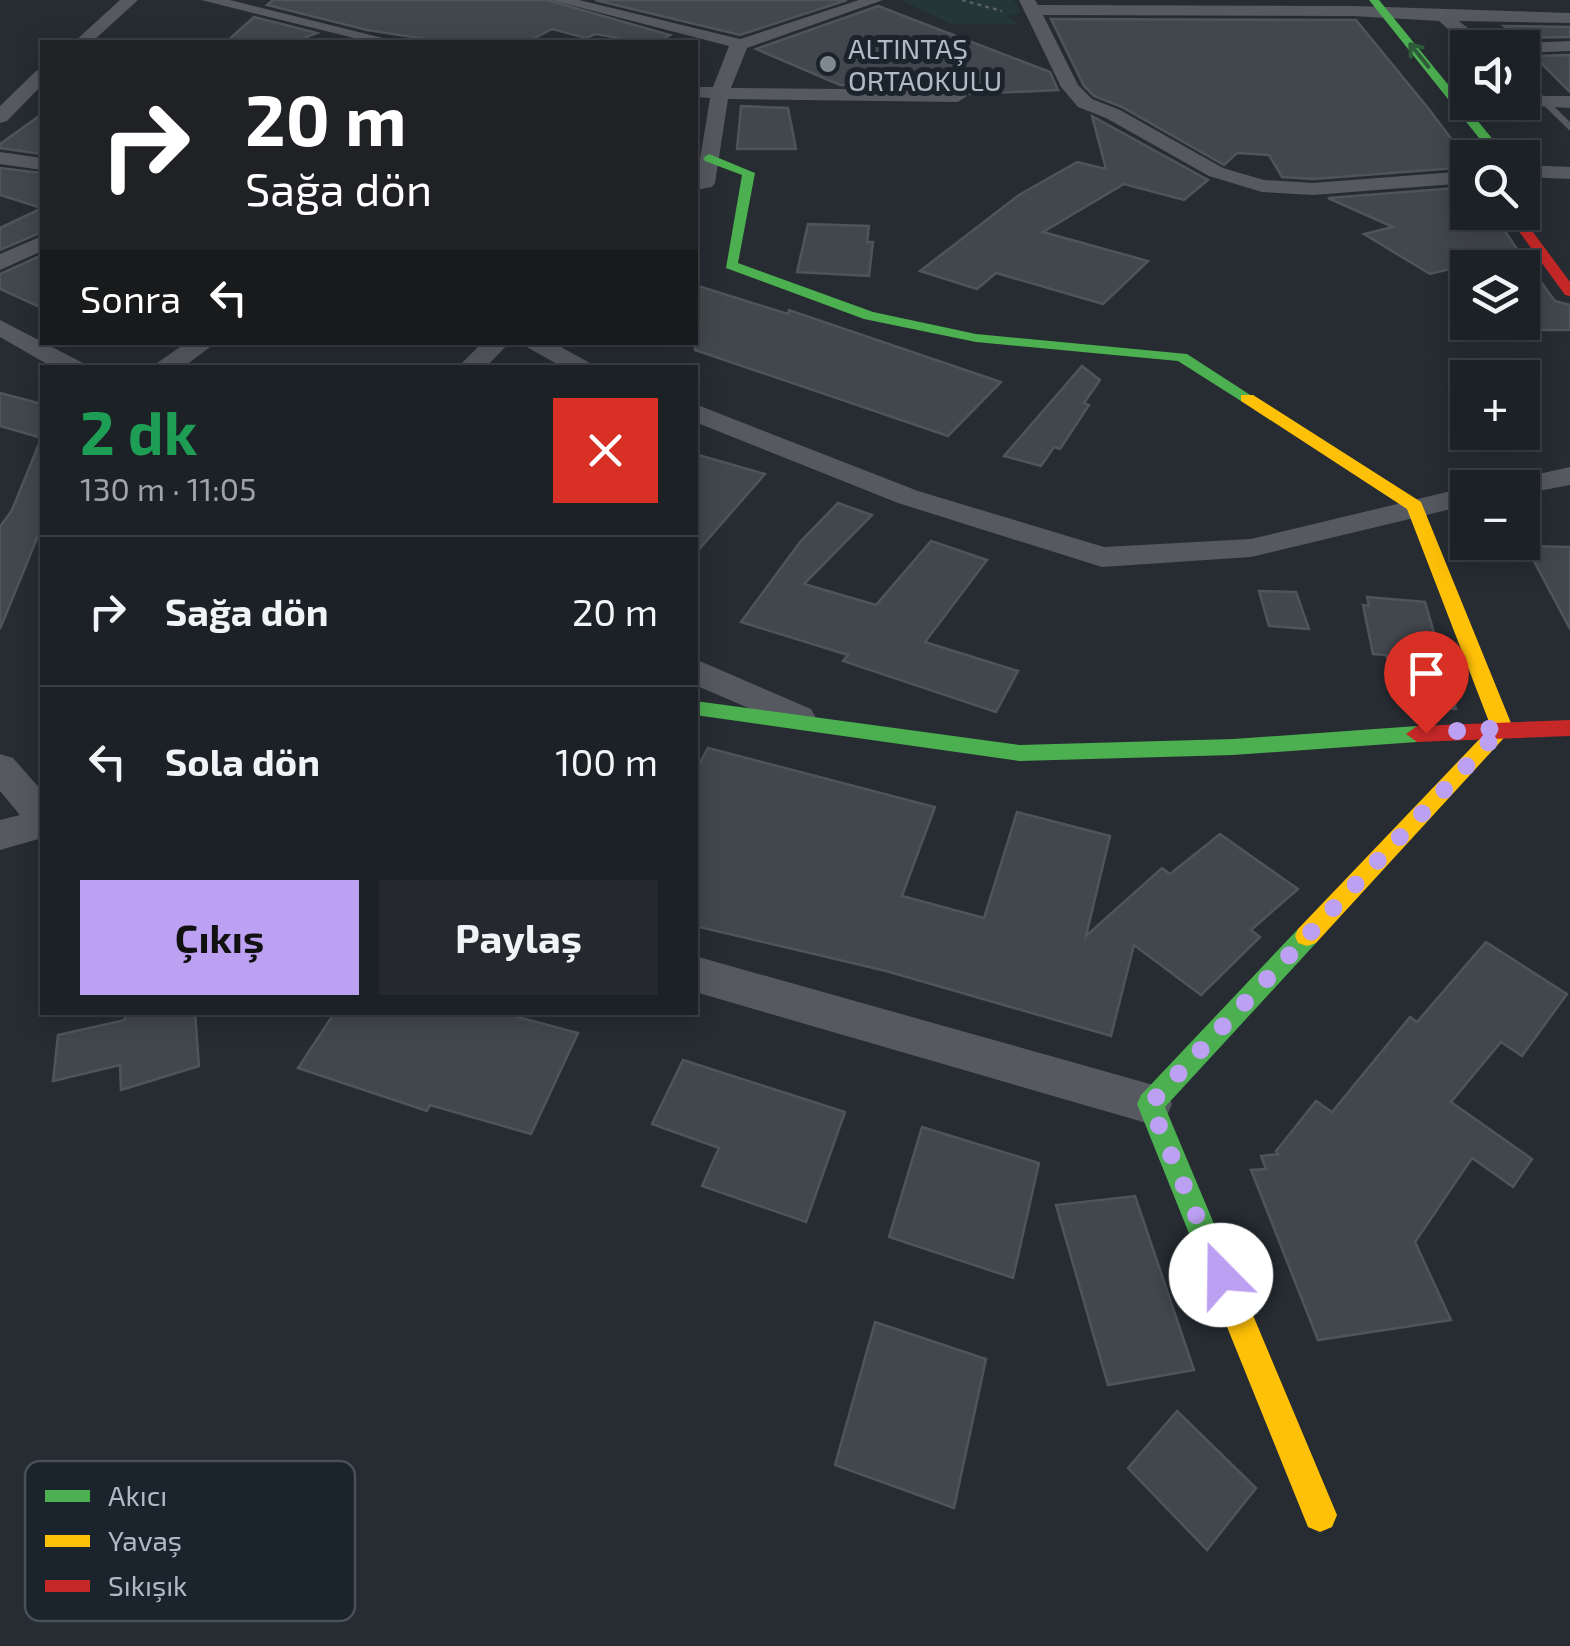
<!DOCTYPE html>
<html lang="tr">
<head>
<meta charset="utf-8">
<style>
	:root { --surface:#1c2126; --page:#25292e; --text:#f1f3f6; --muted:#a0a3a7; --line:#3a3e43; --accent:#bca0f2 }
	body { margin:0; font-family:"Exo 2",sans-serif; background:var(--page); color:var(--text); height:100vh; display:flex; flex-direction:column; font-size:38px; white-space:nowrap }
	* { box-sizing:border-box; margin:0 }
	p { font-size:32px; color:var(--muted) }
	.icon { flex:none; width:55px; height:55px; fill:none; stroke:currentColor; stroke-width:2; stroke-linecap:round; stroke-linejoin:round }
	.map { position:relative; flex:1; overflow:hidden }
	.sheet { position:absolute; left:40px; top:365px; width:658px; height:650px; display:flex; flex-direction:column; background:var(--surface); border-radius:0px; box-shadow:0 5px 25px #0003,0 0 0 2px var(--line) }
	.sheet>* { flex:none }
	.banner { position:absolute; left:40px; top:40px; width:658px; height:305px; border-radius:0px; box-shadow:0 5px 25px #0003,0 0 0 2px var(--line); background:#202124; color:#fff; overflow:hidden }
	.buttons { position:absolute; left:1450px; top:30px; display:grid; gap:20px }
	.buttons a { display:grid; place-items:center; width:90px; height:90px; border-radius:0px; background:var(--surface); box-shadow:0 5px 25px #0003,0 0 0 2px var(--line); font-size:50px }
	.pin { position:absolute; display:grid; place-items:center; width:85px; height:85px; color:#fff; margin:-102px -42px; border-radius:50% 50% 50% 0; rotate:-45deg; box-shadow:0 0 10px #0007 }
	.pin .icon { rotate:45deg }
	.me { position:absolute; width:110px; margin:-55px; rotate:338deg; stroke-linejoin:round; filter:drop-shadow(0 0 8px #0008) }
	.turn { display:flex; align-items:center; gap:35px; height:210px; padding:0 40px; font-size:45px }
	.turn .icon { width:130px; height:130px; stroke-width:2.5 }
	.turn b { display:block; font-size:70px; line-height:85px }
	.then { display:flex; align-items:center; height:95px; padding:0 40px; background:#0003; gap:20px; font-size:38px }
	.round { display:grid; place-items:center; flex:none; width:105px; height:105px; border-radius:0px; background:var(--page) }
	.overview { display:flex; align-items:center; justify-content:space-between; height:170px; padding:0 40px }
	h1 { font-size:60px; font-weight:700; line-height:75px; color:#1e9e55 }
	.primary-button { display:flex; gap:20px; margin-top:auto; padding:20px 40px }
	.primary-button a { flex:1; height:115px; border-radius:0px; background:var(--accent); color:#111; font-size:40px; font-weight:700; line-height:115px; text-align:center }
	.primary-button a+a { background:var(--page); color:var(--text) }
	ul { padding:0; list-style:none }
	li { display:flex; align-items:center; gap:30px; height:150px; padding:0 40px; border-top:2px solid var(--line) }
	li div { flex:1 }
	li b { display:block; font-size:38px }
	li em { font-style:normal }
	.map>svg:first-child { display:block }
</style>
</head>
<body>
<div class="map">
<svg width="1570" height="1646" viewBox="0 0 1570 1646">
	<rect width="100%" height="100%" fill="#262c32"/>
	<!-- green -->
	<polygon fill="#243637" points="901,0 1014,0 1021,13 1008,16 1018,24 951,24"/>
	<!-- building -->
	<g fill="#42474d" stroke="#4e545a" stroke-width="2.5">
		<polygon points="273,0 547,0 670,35 657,42 640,42 596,34 586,38 552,29 527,42 445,42 367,30 267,5"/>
		<polygon points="595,0 847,0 740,35"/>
		<polygon points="878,6 1050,72 1058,90 970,94 958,86 840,85 756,49"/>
		<polygon points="254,17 317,33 294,42 226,42"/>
		<polygon points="1051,19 1356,20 1428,108 1468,161 1468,167 1313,179 1282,177 1269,155 1237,153 1224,165 1122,107 1094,96 1084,86"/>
		<polygon points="1504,26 1570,27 1570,37 1516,38"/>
		<polygon points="1570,55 1570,92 1534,56"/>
		<polygon points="741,106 788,108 796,149 737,149"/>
		<polygon points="42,114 42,154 0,148 0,144"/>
		<polygon points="1092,116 1208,180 1184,200 1124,184 1043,232 1148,261 1103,304 996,273 977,289 920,271 1019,195 1077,162 1106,169"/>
		<polygon points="0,168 42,173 42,208 0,195"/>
		<polygon points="1468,187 1468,212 1492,212 1519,252 1430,274 1364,234 1393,227 1328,198"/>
		<polygon points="42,208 42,232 0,250 0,228"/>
		<polygon points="808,224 869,226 867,242 873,242 869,276 797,272"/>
		<polygon points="42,255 42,308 0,289 0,274"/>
		<polygon points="1522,256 1555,301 1570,305 1570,330 1542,330 1522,300"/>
		<polygon points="695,285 788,314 789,310 1001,382 948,436 695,350"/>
		<polygon points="1082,366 1100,380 1084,403 1089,405 1060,449 1054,447 1041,466 1004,456"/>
		<polygon points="0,393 42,404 42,438 0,426"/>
		<polygon points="41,439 42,526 0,629 0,527 12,510"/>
		<polygon points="695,454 765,474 695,554"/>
		<polygon points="838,503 872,515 804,584 876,605 931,541 987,560 925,642 1018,671 996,712 843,661 848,655 741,622 800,542"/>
		<polygon points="1526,546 1570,547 1570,629"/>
		<polygon points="1259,591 1296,592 1309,629 1269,626"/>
		<polygon points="1367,597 1425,602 1456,709 1402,707 1386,655 1373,654 1363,605 1369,606"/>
		<polygon points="708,748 935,807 902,896 984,918 1017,812 1110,836 1086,936 1162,868 1170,874 1220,834 1298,889 1251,930 1260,937 1201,995 1134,945 1111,1036 886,971 695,926 695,772"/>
		<polygon points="1486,942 1567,994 1522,1056 1501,1042 1451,1102 1532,1159 1513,1187 1472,1158 1415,1242 1451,1320 1318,1340 1251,1170 1266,1169 1261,1156 1278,1154 1276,1151 1316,1101 1332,1112 1410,1017 1417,1022"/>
		<polygon points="125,1012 195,1012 199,1066 121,1090 120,1065 53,1081 58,1035 125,1020"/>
		<polygon points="335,1012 499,1012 578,1033 531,1134 430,1105 427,1111 298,1068"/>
		<polygon points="683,1060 845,1112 806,1222 702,1186 719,1148 652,1124"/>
		<polygon points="922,1127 1039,1163 1013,1278 889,1237"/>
		<polygon points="1135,1196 1194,1370 1108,1385 1056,1205"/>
		<polygon points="875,1322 986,1359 954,1508 835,1465"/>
		<polygon points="1177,1411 1256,1488 1207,1550 1128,1468"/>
	</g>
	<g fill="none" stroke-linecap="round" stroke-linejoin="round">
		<!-- path -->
		<polyline stroke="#585e62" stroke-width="2.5" stroke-dasharray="4 4" stroke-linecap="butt" points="962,0 1002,11"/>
		<!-- lane -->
		<g fill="#565a60" fill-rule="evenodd">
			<polygon points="1480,42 1489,48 1478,48 1475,45"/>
			<polygon points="1522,75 1570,122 1570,131 1522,84"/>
		</g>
		<!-- street -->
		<g fill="#565a60" fill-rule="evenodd">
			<polygon points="120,0 138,0 92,42 74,42"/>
			<polygon points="201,0 230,0 399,42 370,42"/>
			<polygon points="551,0 579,0 740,39 859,0 883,0 747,48 731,88 958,90 967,96 958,102 728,99 715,183 712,187 695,190 710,98 695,97 695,87 713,87 729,46"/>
			<path d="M 1019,0 L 1035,0 L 1038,5 L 1353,6 L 1570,13 L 1570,23 L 1459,21 C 1491,49 1531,42 1570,41 L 1570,51 L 1522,53 L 1522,48 C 1487,48 1466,47 1439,21 L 1353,16 L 1043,15 L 1078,85 L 1092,99 L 1120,110 L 1223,168 L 1264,180 L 1313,183 L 1468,171 L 1468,183 L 1313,195 L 1262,192 L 1209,176 L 1106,118 L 1078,107 L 1061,87 Z"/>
			<polygon points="42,70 42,85 7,121 0,123 0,106 36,71"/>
			<polygon points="1545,96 1570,96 1570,108 1538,106 1538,98"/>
			<polygon points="0,152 42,158 42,170 0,164"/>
			<polygon points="1522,165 1570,167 1570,179 1522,177"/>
			<polygon points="42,236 42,251 0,270 0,254"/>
			<polygon points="0,320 83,363 87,368 54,368 0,337"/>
			<polygon points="187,342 217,342 182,368 150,368"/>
			<polygon points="483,342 510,342 485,368 457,368"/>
			<polygon points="518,342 552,342 599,368 564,368"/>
			<polygon points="695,404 918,491 1104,547 1251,539 1468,487 1468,505 1251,557 1102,567 898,503 695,422"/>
			<polygon points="1570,467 1570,485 1522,494 1522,488 1498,488 1502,482"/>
			<polygon points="695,659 811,709 816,718 811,727 799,730 695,685"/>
			<polygon points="0,754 13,758 42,791 42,838 0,850 0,820 20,815 0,791"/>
			<polygon points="695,956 1150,1084 1166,1090 1172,1104 1166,1118 1150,1124 695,992"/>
		</g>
		<!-- fast -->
		<g fill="#4caf50" fill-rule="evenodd">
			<polygon points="1369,0 1379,0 1508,158 1495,158"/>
			<polygon points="709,154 755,173 738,263 873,312 976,334 1187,354 1255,398 1241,401 1178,361 976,342 864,319 726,268 742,175 705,161 703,158"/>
			<polygon points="695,701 1019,745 1233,739 1417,726 1428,734 1417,742 1233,755 1019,761 695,715"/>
			<polygon points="1307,926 1316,929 1319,936 1316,943 1165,1107 1251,1312 1247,1323 1236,1327 1225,1323 1137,1104 1141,1095 1298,929"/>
		</g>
		<!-- slow -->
		<g fill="#ffc107" fill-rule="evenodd">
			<polygon points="1241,395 1253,395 1421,502 1513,728 1316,943 1307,946 1298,943 1295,936 1298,929 1491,727 1407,509 1241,401"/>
			<polygon points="1236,1297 1247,1301 1337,1515 1332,1527 1320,1532 1308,1527 1221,1312 1225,1301"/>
		</g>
		<!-- jam -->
		<g fill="#c62828" fill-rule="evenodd">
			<polygon points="1505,212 1518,212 1570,282 1570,296 1565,295"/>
			<polygon points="1570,720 1570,736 1417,742 1406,734 1417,726"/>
		</g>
	</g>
	<!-- one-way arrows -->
	<defs><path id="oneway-shaft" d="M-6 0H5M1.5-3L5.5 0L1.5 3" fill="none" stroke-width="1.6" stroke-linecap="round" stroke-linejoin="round" transform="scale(2.5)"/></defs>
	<use stroke="#2f5b3a" href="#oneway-shaft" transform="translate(1419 55) rotate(-129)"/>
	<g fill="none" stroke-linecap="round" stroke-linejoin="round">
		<!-- route -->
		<polyline stroke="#bca0f2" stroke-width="18" stroke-dasharray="0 32.4" points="1221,1275 1150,1104 1502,728 1426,733"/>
	</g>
	<!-- markers -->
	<circle fill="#808891" stroke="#1b232c" stroke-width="4" cx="828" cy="64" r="10"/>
	<g text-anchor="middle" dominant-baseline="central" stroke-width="10" stroke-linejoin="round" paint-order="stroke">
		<!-- far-poi labels -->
		<g font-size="28" fill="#b0b9c4" stroke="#1b232c" text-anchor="start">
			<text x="848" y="48">ALTINTAŞ<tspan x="848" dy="32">ORTAOKULU</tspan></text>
		</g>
	</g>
	<!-- legend -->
	<rect x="25" y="1461" width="330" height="160" rx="15" fill="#1b232c" stroke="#48505a" stroke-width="2.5"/>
	<rect x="45" y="1490" width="45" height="12" fill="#4caf50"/>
	<rect x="45" y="1535" width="45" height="12" fill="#ffc107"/>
	<rect x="45" y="1580" width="45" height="12" fill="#c62828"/>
	<g font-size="28" fill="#b0b9c4">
		<text x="108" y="1506">Akıcı</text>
		<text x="108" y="1551">Yavaş</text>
		<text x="108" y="1596">Sıkışık</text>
	</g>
</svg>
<div class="buttons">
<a><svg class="icon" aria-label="sound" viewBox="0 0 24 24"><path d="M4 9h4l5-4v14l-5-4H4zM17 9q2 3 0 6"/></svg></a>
<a><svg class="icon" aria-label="search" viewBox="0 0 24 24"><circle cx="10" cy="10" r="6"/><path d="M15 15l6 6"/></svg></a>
<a><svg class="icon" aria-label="layers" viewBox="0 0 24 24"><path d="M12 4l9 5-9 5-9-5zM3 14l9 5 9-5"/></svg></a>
<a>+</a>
<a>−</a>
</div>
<div class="pin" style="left:1426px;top:733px;background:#d93025"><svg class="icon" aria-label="arrive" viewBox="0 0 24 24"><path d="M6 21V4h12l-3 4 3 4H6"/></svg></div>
<svg class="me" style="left:1221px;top:1275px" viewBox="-20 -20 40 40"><circle r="19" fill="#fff"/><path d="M0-13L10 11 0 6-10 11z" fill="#bca0f2"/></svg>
<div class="banner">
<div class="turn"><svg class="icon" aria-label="right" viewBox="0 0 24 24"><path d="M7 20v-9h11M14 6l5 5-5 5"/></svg><div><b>20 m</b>Sağa dön</div></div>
<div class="then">Sonra<svg class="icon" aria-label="left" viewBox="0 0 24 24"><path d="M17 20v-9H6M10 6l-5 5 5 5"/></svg></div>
</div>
<section class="sheet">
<div class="overview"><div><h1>2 dk</h1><p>130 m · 11:05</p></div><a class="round" style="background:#d93025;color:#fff"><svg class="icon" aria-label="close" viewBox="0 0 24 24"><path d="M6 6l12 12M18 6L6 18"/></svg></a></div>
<ul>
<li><svg class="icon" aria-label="right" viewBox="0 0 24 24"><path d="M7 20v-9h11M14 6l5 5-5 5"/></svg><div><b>Sağa dön</b></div><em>20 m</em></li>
<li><svg class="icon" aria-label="left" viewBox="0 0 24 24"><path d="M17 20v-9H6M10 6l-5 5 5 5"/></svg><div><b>Sola dön</b></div><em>100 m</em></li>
</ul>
<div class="primary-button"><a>Çıkış</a><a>Paylaş</a></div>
</section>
</div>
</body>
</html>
